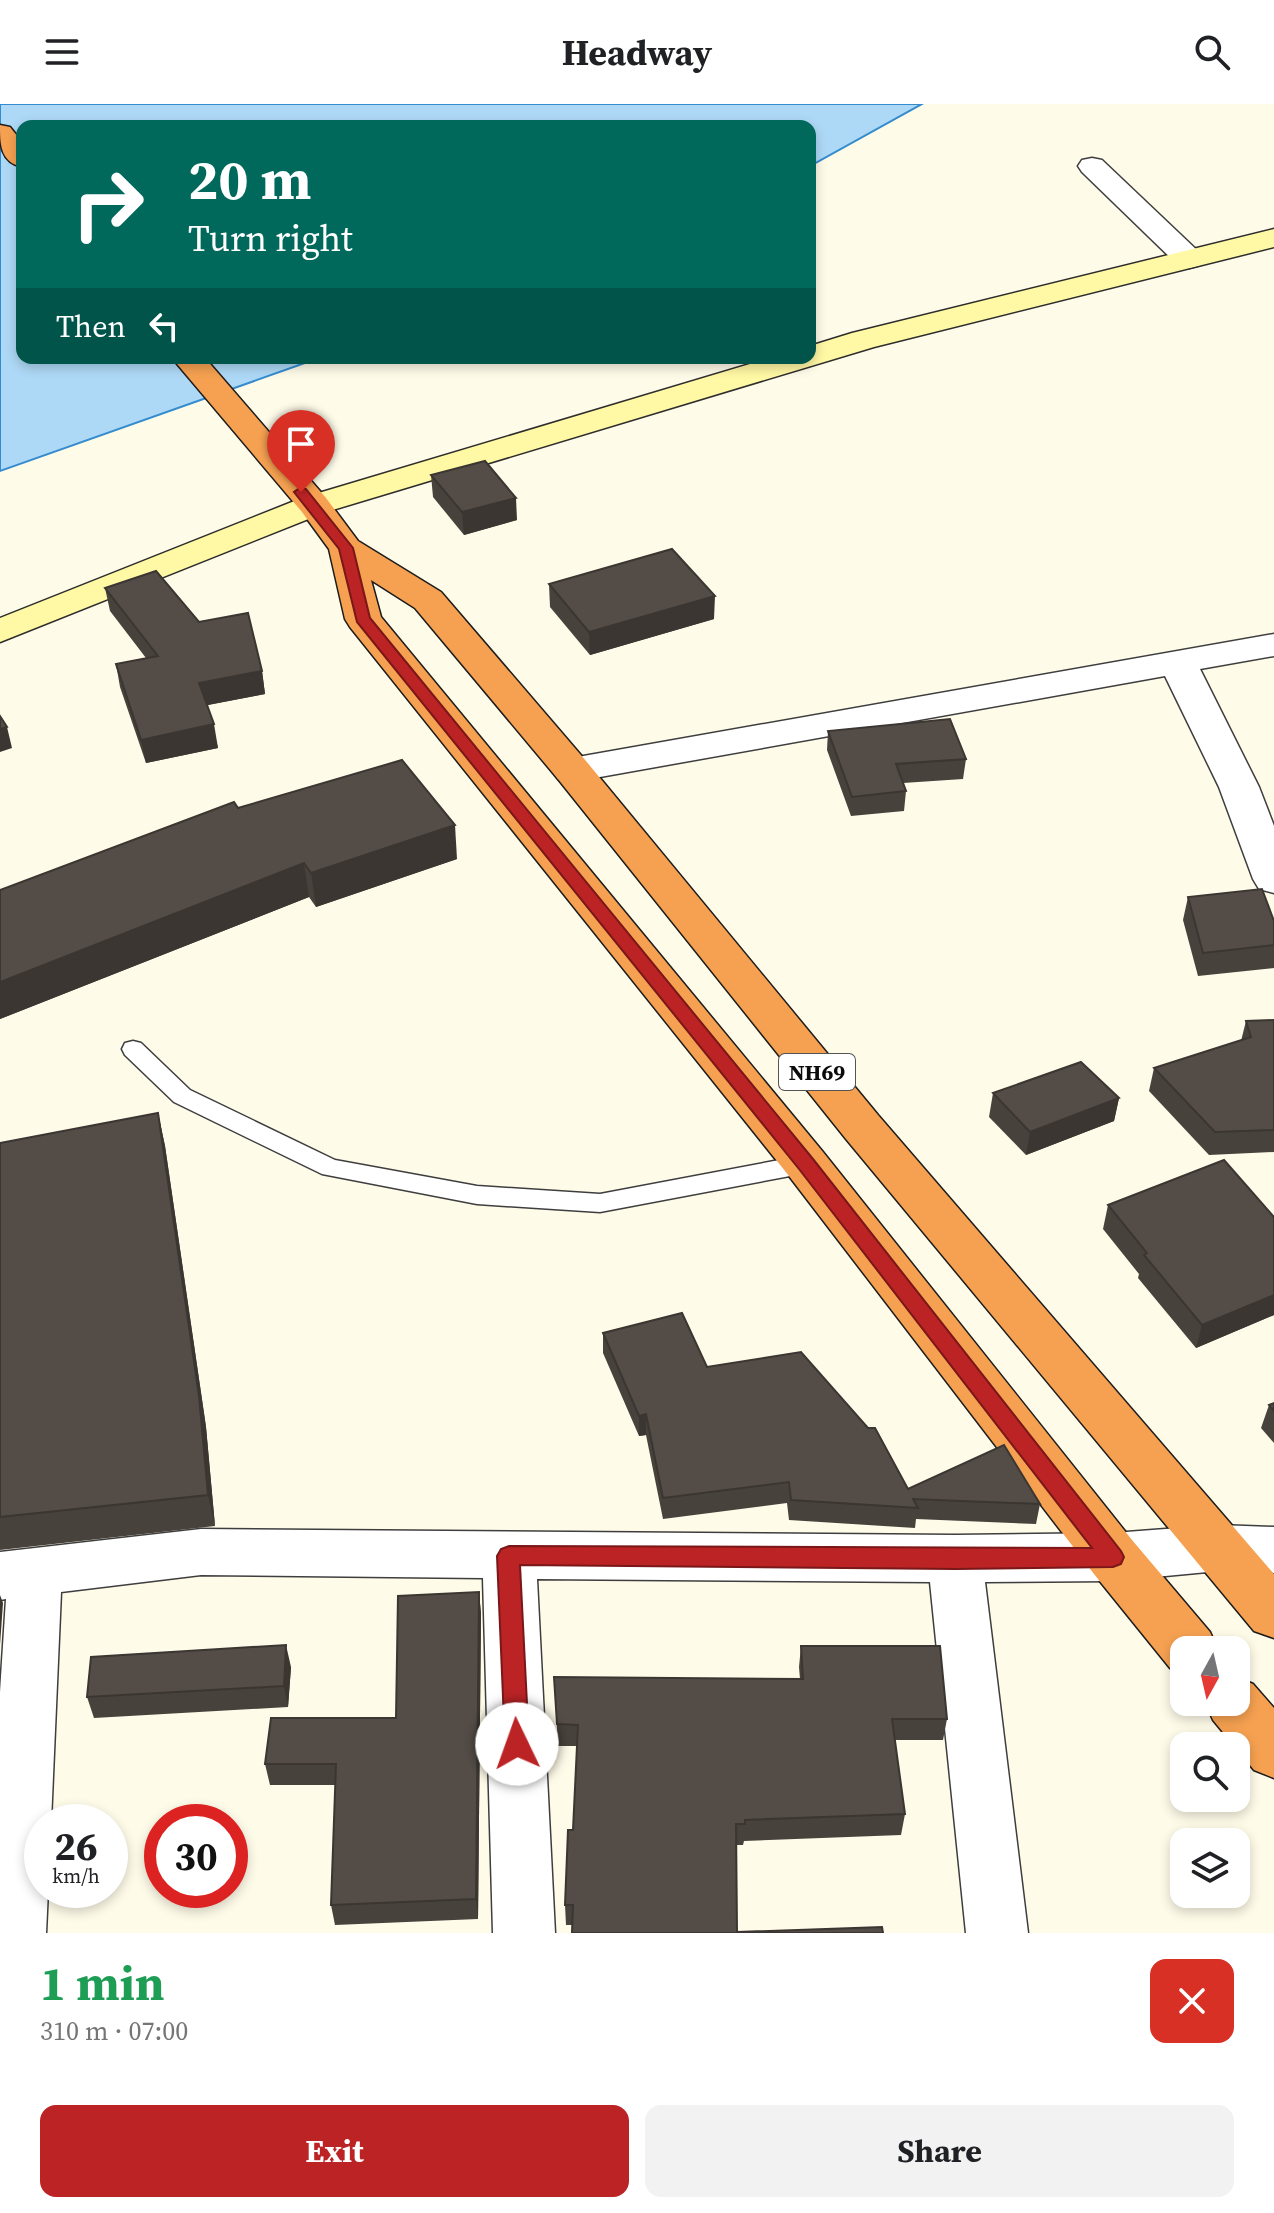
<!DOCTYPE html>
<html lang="en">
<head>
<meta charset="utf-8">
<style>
	:root { --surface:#fff; --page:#f2f2f2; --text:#202124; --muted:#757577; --accent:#bb2325 }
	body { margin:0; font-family:"Source Serif 4",serif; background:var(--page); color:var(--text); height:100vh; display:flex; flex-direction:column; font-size:30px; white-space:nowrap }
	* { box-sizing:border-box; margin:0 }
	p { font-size:26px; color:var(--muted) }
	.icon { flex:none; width:44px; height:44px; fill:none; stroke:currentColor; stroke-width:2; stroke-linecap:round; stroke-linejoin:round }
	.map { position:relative; height:1829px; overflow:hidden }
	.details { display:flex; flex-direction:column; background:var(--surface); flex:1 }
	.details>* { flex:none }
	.top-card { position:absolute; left:16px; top:16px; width:800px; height:244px; border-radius:16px; box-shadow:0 4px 12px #0003; background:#00695c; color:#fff; overflow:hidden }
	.needle { width:52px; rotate:188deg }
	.tools { position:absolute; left:1170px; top:1532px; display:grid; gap:16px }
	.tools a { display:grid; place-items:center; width:80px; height:80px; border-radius:16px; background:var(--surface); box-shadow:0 4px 12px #0003; font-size:40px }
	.speed { position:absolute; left:24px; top:1700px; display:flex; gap:16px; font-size:40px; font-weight:700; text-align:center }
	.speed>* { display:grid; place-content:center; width:104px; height:104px; border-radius:50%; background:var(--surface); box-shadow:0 4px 12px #0003; line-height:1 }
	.speed small { font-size:20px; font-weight:400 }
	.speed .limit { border:12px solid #d22; background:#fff; color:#111 }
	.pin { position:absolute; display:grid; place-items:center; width:68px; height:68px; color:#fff; margin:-82px -34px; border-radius:50% 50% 50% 0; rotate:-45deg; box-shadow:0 0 8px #0007 }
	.pin .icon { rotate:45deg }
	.me { position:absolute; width:88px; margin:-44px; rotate:357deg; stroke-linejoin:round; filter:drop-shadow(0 0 6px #0008) }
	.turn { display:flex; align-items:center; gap:28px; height:168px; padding:0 40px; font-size:36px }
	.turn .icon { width:104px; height:104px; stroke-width:2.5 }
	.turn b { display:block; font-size:56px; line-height:68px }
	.then { display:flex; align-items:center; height:76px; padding:0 40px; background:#0003; gap:16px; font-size:30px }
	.round { display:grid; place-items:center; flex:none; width:84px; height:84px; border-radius:16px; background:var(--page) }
	.summary { display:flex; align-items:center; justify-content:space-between; height:136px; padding:0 40px }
	h1 { font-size:48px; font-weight:700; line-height:60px; color:#1e9e55 }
	.button { display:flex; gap:16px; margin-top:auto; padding:16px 40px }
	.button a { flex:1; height:92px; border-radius:16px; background:var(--accent); color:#fff; font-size:32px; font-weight:700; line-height:92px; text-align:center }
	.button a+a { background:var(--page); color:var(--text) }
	header { display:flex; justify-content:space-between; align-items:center; height:104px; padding:0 40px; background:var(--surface); font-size:36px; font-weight:700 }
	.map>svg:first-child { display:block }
</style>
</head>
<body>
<header><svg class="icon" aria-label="menu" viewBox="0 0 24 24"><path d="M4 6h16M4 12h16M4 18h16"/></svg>Headway<svg class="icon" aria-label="search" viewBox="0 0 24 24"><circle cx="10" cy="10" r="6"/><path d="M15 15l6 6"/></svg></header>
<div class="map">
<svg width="1274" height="1829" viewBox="0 0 1274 1829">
	<rect width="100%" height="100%" fill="#fffbe9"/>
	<!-- water -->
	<polygon fill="#aed9f6" stroke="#348cce" stroke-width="2" points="0,0 922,0 810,62 810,22 22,22 22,254 319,254 0,367"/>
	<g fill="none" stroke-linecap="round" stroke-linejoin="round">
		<defs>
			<polygon id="lane" points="133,937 141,939 190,986 335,1056 477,1082 600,1090 806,1051 814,1054 818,1060 814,1066 806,1069 600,1108 477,1100 322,1070 174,998 125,951 122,945 125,939"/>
			<g id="street">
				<polygon points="1092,54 1102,56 1200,149 1204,155 1200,161 1189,164 1178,161 1082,68 1078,62 1082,56"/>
				<polygon points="1274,530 1274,552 1200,565 1259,683 1274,722 1274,789 1259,785 1253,775 1219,683 1165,572 572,678 558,675 552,666 558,657 572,654"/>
				<polygon points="1218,1421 1274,1423 1274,1469 1218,1467 1113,1477 985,1478 1028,1829 966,1829 930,1478 537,1475 555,1829 493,1829 483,1474 201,1471 61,1488 51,1718 42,1718 42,1786 48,1786 46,1829 0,1829 0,1588 6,1495 0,1496 0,1448 201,1425 955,1431 1113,1429"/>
			</g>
			<polygon id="secondary" points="1274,125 1274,143 874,243 326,408 0,538 0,514 302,394 770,254 810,254 810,242 852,229"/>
			<g id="highway">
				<path d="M 0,21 L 10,23 L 22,38 L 22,63 C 0,58 0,40 0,21 Z"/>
				<polygon points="172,254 205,254 326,394 358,437 441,488 586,657 878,1011 1274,1470 1274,1534 1254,1527 846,1035 558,675 415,504 371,476 381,513 823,1048 1132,1436 1210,1528 1218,1546 1184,1546 1184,1569 1170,1564 1094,1470 789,1072 350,523 345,515 329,445 302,408"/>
				<polygon points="1236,1573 1253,1580 1274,1604 1274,1674 1254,1666 1213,1616 1205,1598 1236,1598"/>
			</g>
		</defs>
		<!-- lane casing -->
		<use href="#lane" stroke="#3e3e3e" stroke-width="3"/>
		<!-- street casing -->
		<use href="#street" stroke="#3e3e3e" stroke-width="3"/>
		<!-- secondary casing -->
		<use href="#secondary" stroke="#2d2d2d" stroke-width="3"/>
		<!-- highway casing -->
		<use href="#highway" stroke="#1c1c1c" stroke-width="3"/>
		<!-- lane -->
		<use href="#lane" fill="#fff" fill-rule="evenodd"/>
		<!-- street -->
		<use href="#street" fill="#fff" fill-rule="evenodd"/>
		<!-- secondary -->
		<use href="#secondary" fill="#fff8a4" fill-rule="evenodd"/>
		<!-- highway -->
		<use href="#highway" fill="#f6a151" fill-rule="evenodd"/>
	</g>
	<!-- wall -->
	<g fill="#48423d">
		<polygon points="431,371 517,416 464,431 433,393"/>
		<polygon points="549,480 714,515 590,551 550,503"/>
		<polygon points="105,484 199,518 262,567 265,590 207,601 218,644 146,659 120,583 116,560 146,554 110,507"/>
		<polygon points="828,627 966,655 963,675 903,679 906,687 904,707 851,712 827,646"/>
		<polygon points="238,704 457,755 316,803 309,793 0,915 0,786"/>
		<polygon points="1188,793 1274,817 1274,864 1198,872 1183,816"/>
		<polygon points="1274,916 1274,1048 1209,1051 1149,987 1154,964 1241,937 1246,917"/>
		<polygon points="993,989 1119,994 1114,1017 1026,1051 989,1013"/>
		<polygon points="158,1009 165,1042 206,1323 215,1422 0,1446 0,1173"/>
		<polygon points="1108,1101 1274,1113 1274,1211 1196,1244 1138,1174 1139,1170 1103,1125"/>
		<polygon points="603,1229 707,1263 908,1385 1040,1400 1036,1420 916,1415 915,1424 789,1416 787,1399 663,1415 646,1331 639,1332 603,1249"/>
		<polygon points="1274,1299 1274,1339 1261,1324 1269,1301"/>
		<polygon points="479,1488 481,1510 478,1815 335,1821 331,1801 335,1681 270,1681 265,1660 396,1614"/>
		<polygon points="801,1542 947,1615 943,1636 895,1636 905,1710 901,1731 744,1737 743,1741 736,1741 737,1828 883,1829 572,1829 572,1821 566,1821 565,1801 573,1726 577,1642 558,1642 554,1573 800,1575 799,1563"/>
		<polygon points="291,1563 288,1603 94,1614 87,1593"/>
	</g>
	<!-- shaded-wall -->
	<g fill="#3b3632">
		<polygon points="516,394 517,416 464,431 462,408"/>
		<polygon points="715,492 714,515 590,551 589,528"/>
		<polygon points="262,567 265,590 203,602 199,579"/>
		<polygon points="214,620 218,644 146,659 141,636"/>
		<polygon points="7,623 12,644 0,648 0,625"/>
		<polygon points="455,721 457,755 316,803 311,769"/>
		<polygon points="304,759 309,793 0,915 0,878"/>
		<polygon points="1119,994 1114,1017 1026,1051 1030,1028"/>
		<polygon points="158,1009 165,1042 206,1323 215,1422 208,1391"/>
		<polygon points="1274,1191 1274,1211 1196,1244 1202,1221"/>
		<polygon points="646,1310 646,1331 639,1332 639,1312"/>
		<polygon points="479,1488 481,1510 478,1815 476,1795"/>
		<polygon points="0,1491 3,1499 0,1541"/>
		<polygon points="286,1541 291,1563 288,1603 284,1582"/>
	</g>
	<!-- building -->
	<g fill="#544d47" stroke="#3b3632" stroke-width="2">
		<polygon points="485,357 516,394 462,408 431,371"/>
		<polygon points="672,445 715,492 589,528 549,480"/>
		<polygon points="156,467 199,518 248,509 262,567 199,579 214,620 141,636 116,560 158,552 105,484"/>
		<polygon points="0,612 7,623 0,625"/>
		<polygon points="950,615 966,655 896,660 906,687 852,693 828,627"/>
		<polygon points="402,656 455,721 311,769 304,759 0,878 0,786 234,698 238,704"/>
		<polygon points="1262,785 1274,817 1274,841 1203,849 1188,793"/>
		<polygon points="1274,916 1274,1026 1215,1028 1154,964 1251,933 1246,917"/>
		<polygon points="1081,958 1119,994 1030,1028 993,989"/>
		<polygon points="158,1009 199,1292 208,1391 0,1413 0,1039"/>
		<polygon points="1224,1056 1274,1113 1274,1191 1202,1221 1144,1151 1147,1149 1108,1101"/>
		<polygon points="682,1209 707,1263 801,1248 868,1324 875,1324 908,1385 1004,1341 1040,1400 913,1395 918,1404 791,1396 789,1378 663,1394 646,1310 639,1312 603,1229"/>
		<polygon points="1274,1299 1274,1307 1269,1301"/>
		<polygon points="479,1488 476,1795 331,1801 336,1660 265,1660 271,1614 396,1614 398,1492"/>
		<polygon points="286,1541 284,1582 87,1593 91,1553"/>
		<polygon points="801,1542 940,1542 947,1615 892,1615 905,1710 745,1716 745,1720 736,1720 737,1828 882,1823 883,1829 572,1829 573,1801 565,1801 568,1726 573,1726 578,1621 557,1620 554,1573 803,1575"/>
	</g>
	<!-- route -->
	<polygon fill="#bb2325" stroke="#7a1718" stroke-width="2" points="301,383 306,385 353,444 370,514 813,1055 1121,1447 1124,1453 1121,1460 1113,1463 955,1465 520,1461 529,1640 525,1648 517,1651 508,1648 505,1640 497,1452 501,1445 509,1442 1092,1444 799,1065 357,518 339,445 294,388"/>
	<g text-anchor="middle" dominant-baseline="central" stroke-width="8" stroke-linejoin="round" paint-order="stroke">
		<!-- shield labels -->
		<rect fill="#fff" stroke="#545454" stroke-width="2" x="779" y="950" width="76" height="36" rx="6"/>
		<g font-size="22" font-weight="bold" fill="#0b0b0b">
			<text x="817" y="968">NH69</text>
		</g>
	</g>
</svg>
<div class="tools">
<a><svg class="needle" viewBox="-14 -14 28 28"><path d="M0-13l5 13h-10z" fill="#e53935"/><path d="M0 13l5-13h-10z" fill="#757577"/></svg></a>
<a><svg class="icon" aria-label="search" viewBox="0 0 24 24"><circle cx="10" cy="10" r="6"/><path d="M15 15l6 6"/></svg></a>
<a><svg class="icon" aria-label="layers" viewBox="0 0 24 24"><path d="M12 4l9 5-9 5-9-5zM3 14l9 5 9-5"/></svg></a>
</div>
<div class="speed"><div>26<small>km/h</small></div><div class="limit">30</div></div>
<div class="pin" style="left:301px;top:388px;background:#d93025"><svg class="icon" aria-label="arrive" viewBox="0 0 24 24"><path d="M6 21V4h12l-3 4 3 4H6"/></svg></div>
<svg class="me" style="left:517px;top:1640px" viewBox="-20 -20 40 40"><circle r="19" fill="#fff"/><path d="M0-13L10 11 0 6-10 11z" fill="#bb2325"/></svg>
<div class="top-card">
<div class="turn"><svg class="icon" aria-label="right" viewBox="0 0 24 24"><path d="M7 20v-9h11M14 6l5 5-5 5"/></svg><div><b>20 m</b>Turn right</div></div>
<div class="then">Then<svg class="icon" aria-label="left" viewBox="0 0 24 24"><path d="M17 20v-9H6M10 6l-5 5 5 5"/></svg></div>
</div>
</div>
<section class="details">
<div class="summary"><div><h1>1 min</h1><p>310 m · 07:00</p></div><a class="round" style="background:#d93025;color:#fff"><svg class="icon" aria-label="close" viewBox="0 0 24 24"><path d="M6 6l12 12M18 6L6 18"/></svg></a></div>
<div class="button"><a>Exit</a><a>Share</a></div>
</section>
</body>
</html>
